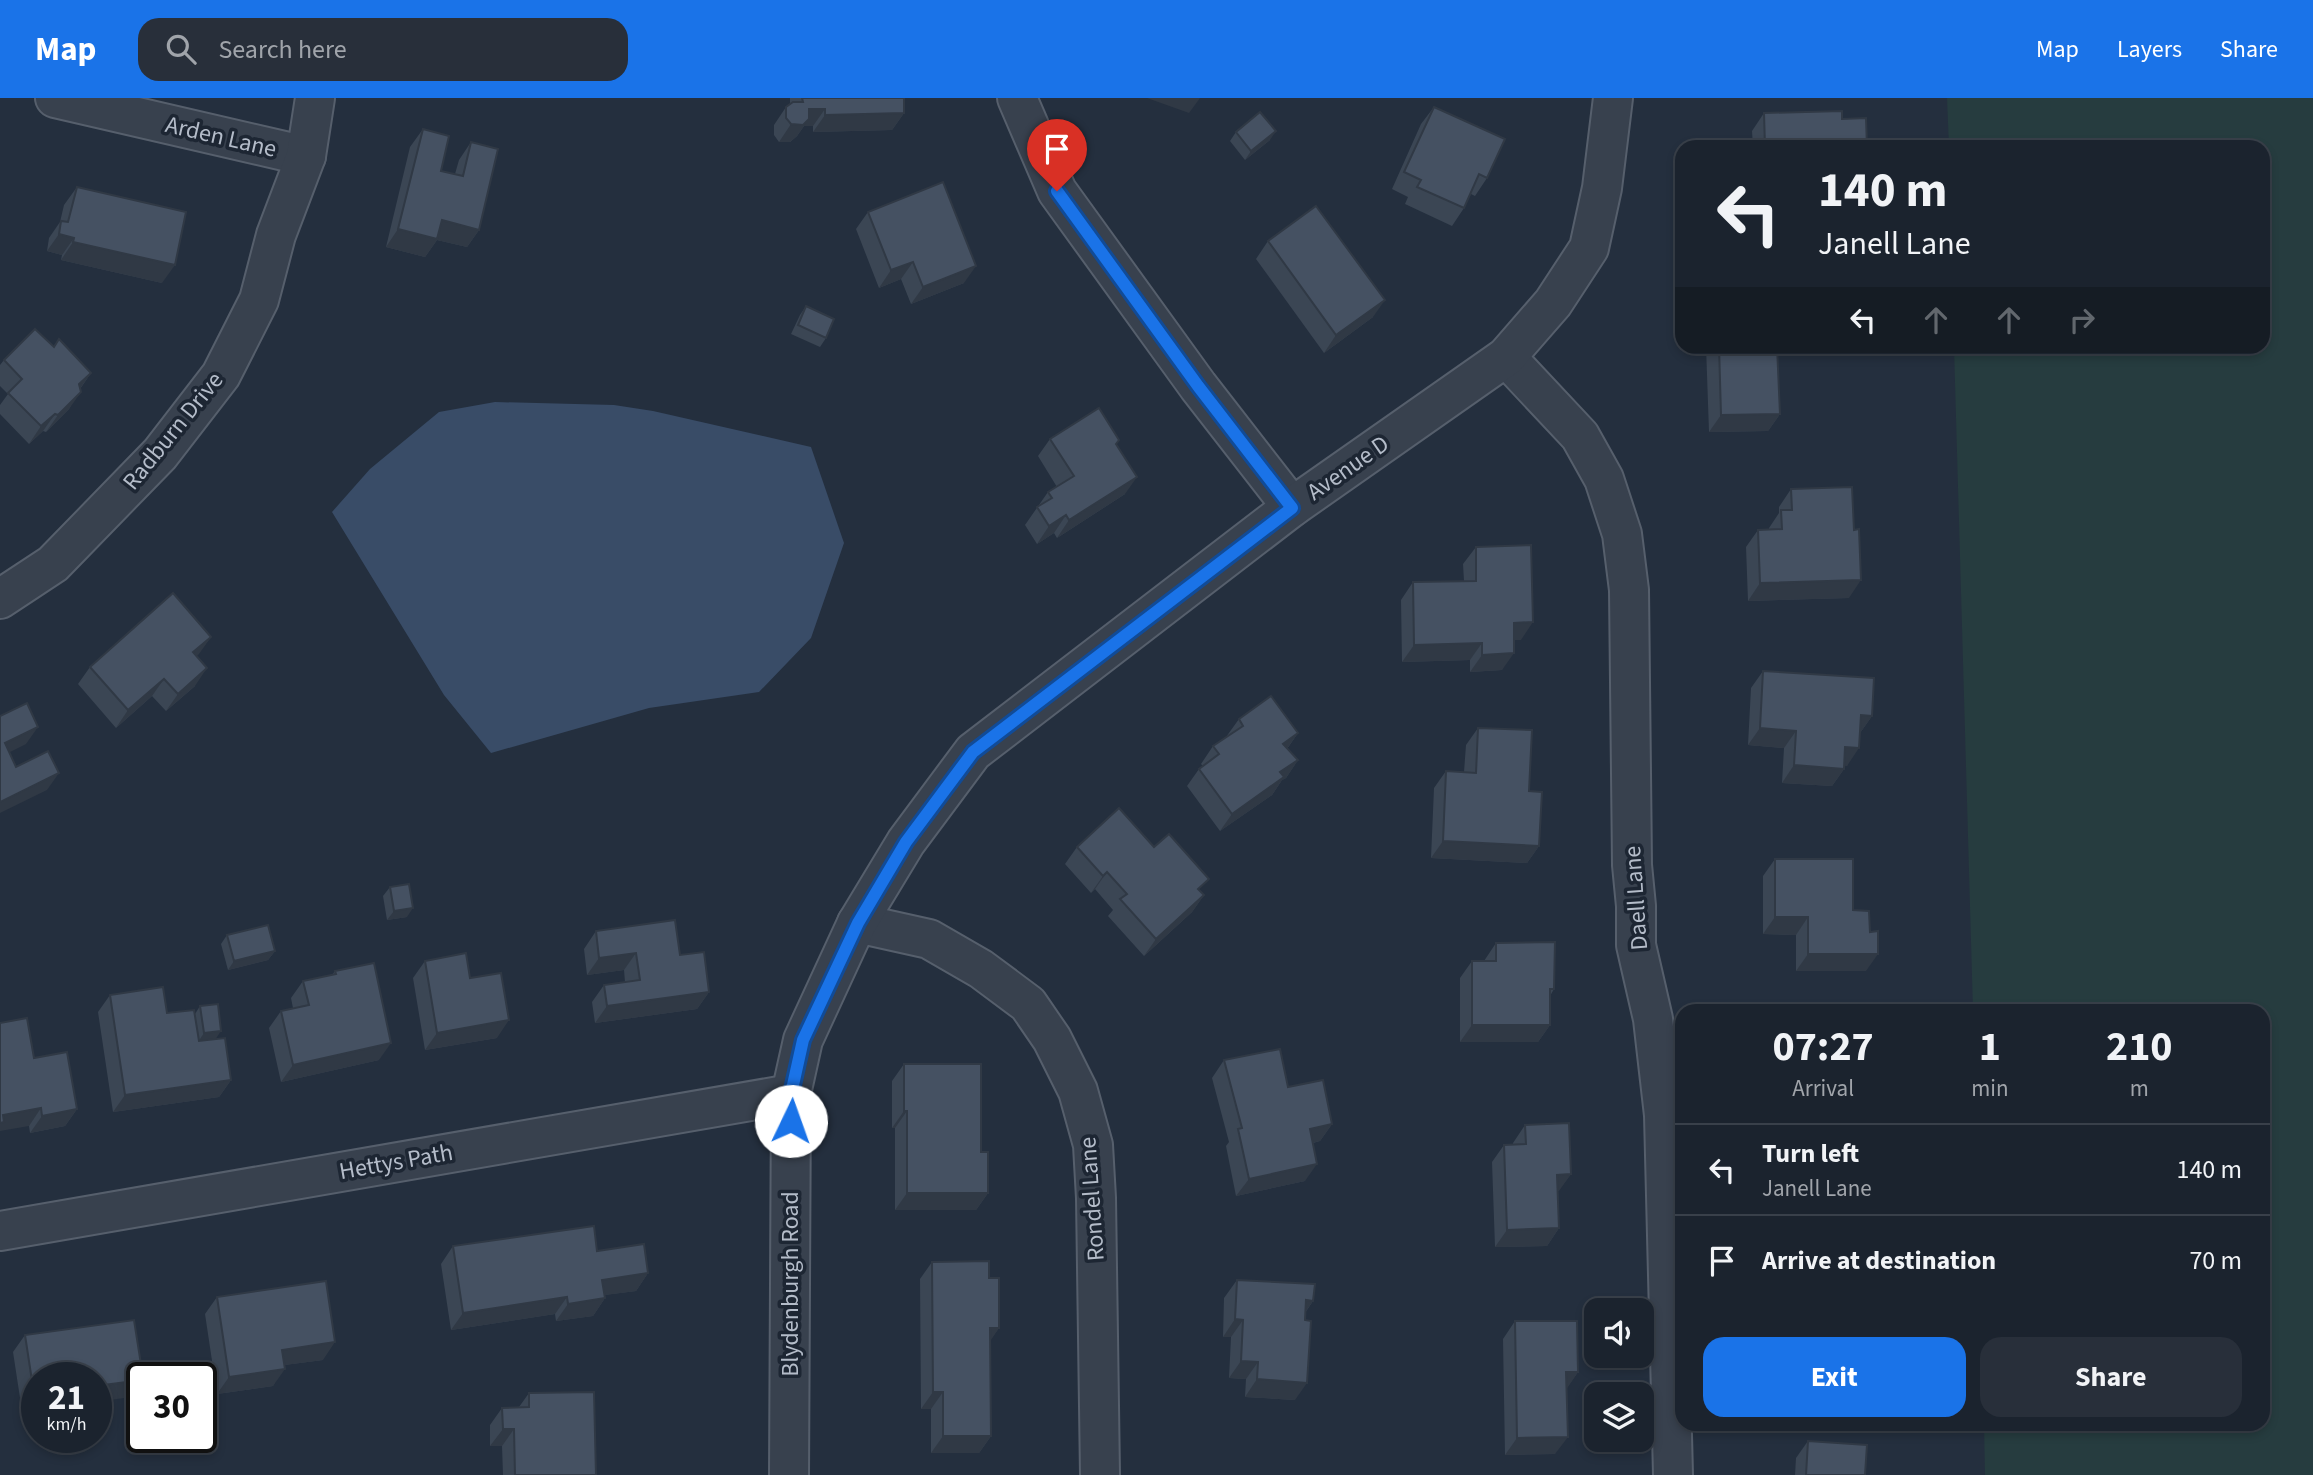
<!DOCTYPE html>
<html lang="en">
<head>
<meta charset="utf-8">
<style>
	:root { --surface:#1b232e; --page:#282f3a; --text:#f1f3f6; --muted:#a0a4aa; --line:#39404a; --accent:#1a73e8 }
	body { margin:0; font-family:"Source Sans 3",sans-serif; background:var(--page); color:var(--text); height:100vh; display:flex; flex-direction:column; font-size:26px; white-space:nowrap }
	* { box-sizing:border-box; margin:0 }
	p { font-size:23px; color:var(--muted) }
	.icon { flex:none; width:38px; height:38px; fill:none; stroke:currentColor; stroke-width:2; stroke-linecap:round; stroke-linejoin:round }
	.map { position:relative; flex:1; overflow:hidden }
	.panel { position:absolute; left:1675px; top:906px; width:595px; height:427px; display:flex; flex-direction:column; background:var(--surface); border-radius:21px; box-shadow:0 4px 10px #0003,0 0 0 2px var(--line) }
	.panel>* { flex:none }
	.hud { position:absolute; left:1675px; top:42px; width:595px; height:214px; border-radius:21px; box-shadow:0 4px 10px #0003,0 0 0 2px var(--line); background:#1b232e; color:var(--text); overflow:hidden }
	.fabs { position:absolute; left:1584px; top:1200px; display:grid; gap:14px }
	.fabs a { display:grid; place-items:center; width:70px; height:70px; border-radius:14px; background:var(--surface); box-shadow:0 4px 10px #0003,0 0 0 2px var(--line); font-size:35px }
	.speed { position:absolute; left:21px; top:1264px; display:flex; gap:14px; font-size:35px; font-weight:700; text-align:center }
	.speed>* { display:grid; place-content:center; width:91px; height:91px; border-radius:50%; background:var(--surface); box-shadow:0 4px 10px #0003,0 0 0 2px var(--line); line-height:1 }
	.speed small { font-size:18px; font-weight:400 }
	.speed .limit { border:4px solid #111; border-radius:10px; background:#fff; color:#111 }
	.pin { position:absolute; display:grid; place-items:center; width:60px; height:60px; color:#fff; margin:-72px -30px; border-radius:50% 50% 50% 0; rotate:-45deg; box-shadow:0 0 7px #0007 }
	.pin .icon { rotate:45deg }
	.me { position:absolute; width:77px; margin:-38px; rotate:3deg; stroke-linejoin:round; filter:drop-shadow(0 0 5px #0008) }
	.turn { display:flex; align-items:center; gap:24px; height:147px; padding:0 28px; font-size:32px }
	.turn .icon { width:91px; height:91px; stroke-width:2.5 }
	.turn b { display:block; font-size:49px; line-height:60px }
	.lanes { display:flex; align-items:center; height:66px; padding:0 28px; background:#0003; justify-content:center; gap:35px; direction:ltr }
	.lanes .off { opacity:.35 }
	.eta { display:flex; justify-content:space-evenly; align-items:center; height:119px; text-align:center }
	.eta b { font-size:42px; font-weight:700; line-height:49px }
	.primary-button { display:flex; gap:14px; margin-top:auto; padding:14px 28px }
	.primary-button a { flex:1; height:80px; border-radius:21px; background:var(--accent); color:#fff; font-size:28px; font-weight:700; line-height:80px; text-align:center }
	.primary-button a+a { background:var(--page); color:var(--text) }
	ul { padding:0; list-style:none }
	li { display:flex; align-items:center; gap:21px; height:91px; padding:0 28px; border-top:2px solid var(--line) }
	li div { flex:1 }
	li b { display:block; font-size:26px }
	li em { font-style:normal }
	header { display:flex; align-items:center; gap:42px; box-sizing:border-box; height:98px; padding:0 35px; background:var(--accent); color:#fff }
	header strong { font-size:33px }
	nav { display:flex; gap:38px; margin-inline-start:auto; font-size:24px }
	.search { width:490px; height:63px; background:var(--page); display:flex; align-items:center; gap:18px; box-sizing:border-box; padding:0 24px; border-radius:21px; color:var(--muted); font-size:26px }
	.map>svg:first-child { display:block }
</style>
</head>
<body>
<header>
<strong>Map</strong>
<div class="search"><svg class="icon" aria-label="search" viewBox="0 0 24 24"><circle cx="10" cy="10" r="6"/><path d="M15 15l6 6"/></svg>Search here</div>
<nav><a>Map</a><a>Layers</a><a>Share</a></nav>
</header>
<div class="map">
<svg width="2313" height="1377" viewBox="0 0 2313 1377">
	<rect width="100%" height="100%" fill="#242f3e"/>
	<!-- green -->
	<polygon fill="#263c3f" points="1947,0 2313,0 2313,1377 1985,1377 1984,1327 2263,1326 2263,914 1973,913 1954,249 2263,248 2263,49 1949,49"/>
	<!-- water -->
	<polygon fill="#394c67" points="495,304 614,307 653,313 811,349 844,445 811,540 759,594 649,610 491,655 444,597 332,414 370,371 439,314"/>
	<g fill="none" stroke-linecap="round" stroke-linejoin="round">
		<defs>
			<g id="minor">
				<polyline points="55,0 306,58"/>
				<polyline points="1017,0 1057,93 1198,288 1292,409"/>
				<polyline points="1506,259 1580,338 1604,381 1622,436 1629,492 1632,767 1636,808 1636,847 1653,921 1664,1017 1673,1377"/>
				<polyline points="0,501 53,466 160,356 221,277 259,202 276,137 306,58 315,0"/>
				<polyline points="857,825 929,841 981,871 1028,906 1052,941 1078,993 1093,1047 1096,1100 1100,1377"/>
				<polyline points="0,1133 791,996"/>
				<polyline points="789,1377 791,996 803,942 857,825 906,744 973,654 1292,409 1506,259 1553,205 1589,150 1602,90 1613,0"/>
			</g>
		</defs>
		<!-- minor casing -->
		<use href="#minor" stroke="#565f6c" stroke-width="42"/>
		<!-- minor -->
		<use href="#minor" stroke="#38414e" stroke-width="38"/>
	</g>
	<!-- wall -->
	<g fill="#3b4654">
		<polygon points="790,0 904,0 904,15 892,32 813,34 813,28 804,28 797,38 790,44 779,44 774,37 774,27 786,9 790,6"/>
		<polygon points="1434,9 1487,80 1475,98 1471,96 1464,110 1452,128 1405,106 1408,99 1392,91 1421,26"/>
		<polygon points="1764,15 1842,21 1867,49 1753,49 1752,33"/>
		<polygon points="423,31 441,73 455,76 459,62 471,44 479,132 467,149 437,142 425,159 386,149 410,49"/>
		<polygon points="1236,34 1270,42 1245,62 1230,43"/>
		<polygon points="77,89 162,185 61,162 62,157 47,153 49,140 60,124 64,107"/>
		<polygon points="868,114 964,185 911,206 901,181 879,190 856,131"/>
		<polygon points="1268,143 1373,219 1324,255 1256,161"/>
		<polygon points="806,208 826,240 820,249 791,236 800,217"/>
		<polygon points="59,241 91,275 80,291 69,311 46,334 43,333 29,346 0,316 0,307 8,296 0,288 0,267 4,262 53,249"/>
		<polygon points="1706,248 1777,248 1780,316 1768,333 1709,334"/>
		<polygon points="1050,341 1116,346 1125,396 1057,440 1054,435 1037,446 1025,427 1048,394 1057,389 1038,358"/>
		<polygon points="1791,391 1849,500 1748,503 1746,449 1758,432 1769,432 1769,430 1779,415 1779,409"/>
		<polygon points="1476,449 1521,542 1514,542 1502,572 1470,574 1470,562 1402,564 1401,502 1413,484 1464,483 1463,466"/>
		<polygon points="211,539 196,558 195,588 166,613 152,598 116,630 78,586 90,569"/>
		<polygon points="1763,573 1872,618 1860,635 1847,668 1844,667 1844,671 1832,688 1782,685 1784,650 1748,647 1751,590"/>
		<polygon points="1239,621 1298,635 1287,651 1298,662 1286,680 1282,682 1272,697 1220,733 1187,688 1199,671 1203,668 1201,666 1213,648 1226,639"/>
		<polygon points="1478,630 1529,693 1539,748 1527,765 1431,760 1434,690 1446,673 1464,674 1466,647"/>
		<polygon points="1077,749 1154,749 1204,797 1192,814 1144,858 1108,818 1113,812 1095,791 1091,795 1065,766"/>
		<polygon points="1775,761 1853,812 1866,873 1796,873 1796,837 1763,836 1763,778"/>
		<polygon points="390,789 407,819 387,822 383,798"/>
		<polygon points="596,833 680,857 709,894 697,911 595,925 592,904 604,887 625,884 624,872 587,877 584,851"/>
		<polygon points="227,837 275,853 268,862 228,872 221,846"/>
		<polygon points="1496,845 1554,891 1550,898 1550,927 1538,944 1460,944 1460,880 1472,863 1484,863"/>
		<polygon points="425,863 470,880 497,940 425,952 413,880"/>
		<polygon points="335,873 379,962 281,984 269,930 281,913 293,910 291,900 303,883 332,877"/>
		<polygon points="110,897 167,915 195,916 200,908 216,941 231,982 219,999 113,1014 98,914"/>
		<polygon points="34,960 77,1011 65,1028 30,1035 29,1028"/>
		<polygon points="1224,962 1288,989 1332,1026 1320,1043 1313,1045 1305,1083 1236,1098 1226,1048 1229,1044 1212,980"/>
		<polygon points="904,966 981,1054 988,1095 976,1112 895,1112 895,1030 892,1030 892,983"/>
		<polygon points="1525,1027 1571,1076 1558,1093 1559,1130 1547,1148 1495,1149 1492,1064 1504,1047 1513,1047 1513,1045"/>
		<polygon points="453,1148 597,1153 648,1175 636,1193 604,1197 605,1200 593,1218 556,1223 555,1216 451,1232 441,1166"/>
		<polygon points="932,1164 989,1180 999,1230 990,1242 991,1338 979,1355 931,1355 931,1311 921,1311 920,1181"/>
		<polygon points="1237,1182 1313,1203 1305,1215 1295,1302 1245,1299 1246,1281 1229,1280 1231,1239 1223,1239 1224,1200"/>
		<polygon points="217,1199 323,1262 284,1267 273,1288 217,1296 205,1216"/>
		<polygon points="1515,1223 1578,1274 1566,1291 1555,1356 1505,1357 1503,1241"/>
		<polygon points="25,1237 131,1299 37,1279 37,1315 36,1311 22,1313 13,1254"/>
		<polygon points="529,1295 596,1377 503,1377 502,1348 490,1348 490,1327 502,1310 519,1309"/>
		<polygon points="1808,1343 1865,1377 1795,1377 1796,1360"/>
	</g>
	<!-- shaded-wall -->
	<g fill="#303945">
		<polygon points="1147,0 1200,0 1189,15"/>
		<polygon points="809,11 825,11 813,28 804,28 797,38 790,44 779,44 791,26"/>
		<polygon points="904,15 892,32 813,34 825,17"/>
		<polygon points="1276,33 1270,42 1245,62 1251,53"/>
		<polygon points="442,122 479,132 467,149 437,142 425,159 386,149 398,131"/>
		<polygon points="59,136 74,140 62,157 47,153"/>
		<polygon points="73,144 175,167 162,185 61,162"/>
		<polygon points="913,164 901,181 879,190 891,172"/>
		<polygon points="976,168 964,185 911,206 923,189"/>
		<polygon points="1385,202 1373,219 1324,255 1336,237"/>
		<polygon points="91,275 79,292 79,286"/>
		<polygon points="81,294 69,311 46,334 58,317"/>
		<polygon points="55,316 43,333 29,346 41,328"/>
		<polygon points="1780,316 1768,333 1709,334 1721,317"/>
		<polygon points="1137,379 1125,396 1057,440 1069,422"/>
		<polygon points="1066,417 1054,435 1037,446 1049,428"/>
		<polygon points="1861,482 1849,500 1748,503 1760,485"/>
		<polygon points="1533,524 1521,542 1501,542 1514,525"/>
		<polygon points="211,539 199,556 181,572 193,554"/>
		<polygon points="1482,545 1470,562 1402,564 1414,547"/>
		<polygon points="1514,555 1502,572 1470,574 1482,557"/>
		<polygon points="207,570 195,588 166,613 178,596"/>
		<polygon points="164,581 152,598 116,630 128,612"/>
		<polygon points="1861,617 1872,618 1860,635"/>
		<polygon points="38,629 26,646 0,659 5,645"/>
		<polygon points="1760,630 1796,633 1784,650 1748,647"/>
		<polygon points="1298,635 1286,652 1283,646"/>
		<polygon points="1845,649 1859,650 1847,668 1833,666"/>
		<polygon points="1298,662 1286,680 1282,682 1272,697 1220,733 1232,716 1280,674"/>
		<polygon points="1794,667 1844,671 1832,688 1782,685"/>
		<polygon points="59,675 47,692 0,715 0,704"/>
		<polygon points="1443,743 1539,748 1527,765 1431,760"/>
		<polygon points="1107,774 1095,791 1091,795 1103,778"/>
		<polygon points="1204,797 1192,814 1144,858 1156,841"/>
		<polygon points="413,810 407,819 387,822 394,813"/>
		<polygon points="1775,819 1808,819 1796,837 1763,836"/>
		<polygon points="275,853 268,862 228,872 234,863"/>
		<polygon points="636,855 624,872 587,877 599,860"/>
		<polygon points="1808,856 1878,856 1866,873 1796,873"/>
		<polygon points="709,894 697,911 595,925 607,908"/>
		<polygon points="509,922 497,940 425,952 437,935"/>
		<polygon points="1472,927 1550,927 1538,944 1460,944"/>
		<polygon points="221,933 215,942 198,944 204,935"/>
		<polygon points="391,945 379,962 281,984 293,967"/>
		<polygon points="231,982 219,999 113,1014 125,997"/>
		<polygon points="41,1010 29,1028 0,1033 0,1021 3,1017"/>
		<polygon points="77,1011 65,1028 30,1035 42,1018"/>
		<polygon points="904,1013 907,1013 895,1030 892,1030"/>
		<polygon points="1332,1026 1320,1043 1298,1048 1310,1031"/>
		<polygon points="1317,1066 1305,1083 1236,1098 1249,1081"/>
		<polygon points="1571,1076 1559,1093 1545,1094 1557,1077"/>
		<polygon points="907,1095 988,1095 976,1112 895,1112"/>
		<polygon points="1559,1130 1547,1148 1495,1149 1507,1132"/>
		<polygon points="648,1175 636,1193 590,1199 602,1182"/>
		<polygon points="567,1199 555,1216 451,1232 463,1215"/>
		<polygon points="605,1200 593,1218 556,1223 568,1206"/>
		<polygon points="1306,1202 1313,1203 1301,1220"/>
		<polygon points="1235,1221 1243,1222 1231,1239 1223,1239"/>
		<polygon points="990,1230 999,1230 987,1248"/>
		<polygon points="335,1244 323,1262 270,1269 282,1252"/>
		<polygon points="1241,1263 1258,1264 1246,1281 1229,1280"/>
		<polygon points="285,1271 273,1288 217,1296 229,1279"/>
		<polygon points="1566,1274 1578,1274 1566,1292"/>
		<polygon points="1257,1281 1307,1285 1295,1302 1245,1299"/>
		<polygon points="142,1282 131,1299 96,1304 96,1288"/>
		<polygon points="933,1294 943,1294 931,1311 921,1311"/>
		<polygon points="37,1295 36,1311 22,1313 34,1296"/>
		<polygon points="503,1331 514,1331 502,1348 490,1348"/>
		<polygon points="943,1338 991,1338 979,1355 931,1355"/>
		<polygon points="1568,1339 1555,1356 1505,1357 1517,1340"/>
	</g>
	<!-- building -->
	<g fill="#455162" stroke="#303945" stroke-width="2">
		<polygon points="802,0 904,0 904,15 825,17 825,11 809,11 809,21 803,27 791,26 786,20 786,9 793,4 803,4"/>
		<polygon points="1434,9 1505,41 1487,80 1479,76 1464,110 1417,89 1421,82 1404,74"/>
		<polygon points="1842,13 1842,21 1866,20 1867,49 1765,49 1764,15"/>
		<polygon points="1260,14 1276,33 1251,53 1236,34"/>
		<polygon points="423,31 449,38 441,73 463,78 471,44 498,51 479,132 442,122 437,141 398,131"/>
		<polygon points="943,84 976,168 923,189 913,164 891,172 868,114"/>
		<polygon points="77,89 186,114 175,167 73,144 74,140 59,136 61,123 68,124"/>
		<polygon points="1316,108 1385,202 1336,237 1268,143"/>
		<polygon points="806,208 834,221 826,240 798,227"/>
		<polygon points="35,231 54,249 59,241 91,275 79,286 81,294 58,317 55,316 41,328 8,295 22,281 4,262"/>
		<polygon points="1719,248 1777,248 1780,316 1721,317"/>
		<polygon points="1099,310 1119,342 1116,346 1137,379 1069,422 1066,417 1049,428 1037,409 1052,400 1048,394 1074,378 1050,341"/>
		<polygon points="1852,389 1854,432 1859,431 1861,482 1760,485 1758,432 1782,431 1781,412 1792,412 1791,391"/>
		<polygon points="1531,447 1533,524 1514,525 1514,555 1482,557 1482,545 1414,547 1413,484 1476,483 1476,449"/>
		<polygon points="173,495 211,539 193,554 207,570 178,596 164,581 128,612 90,569"/>
		<polygon points="1763,573 1874,580 1872,618 1861,617 1859,650 1845,649 1844,671 1794,667 1796,633 1760,630"/>
		<polygon points="1271,598 1298,635 1283,646 1298,662 1280,674 1284,679 1232,716 1199,671 1219,656 1213,648 1243,628 1239,621"/>
		<polygon points="27,605 38,629 5,645 16,669 48,653 59,675 0,704 0,618"/>
		<polygon points="1478,630 1532,632 1529,693 1542,694 1539,748 1443,743 1446,673 1476,675"/>
		<polygon points="1119,710 1154,749 1169,736 1209,781 1198,791 1204,797 1156,841 1120,801 1127,796 1107,774 1103,778 1077,749"/>
		<polygon points="1775,761 1853,761 1853,812 1869,813 1870,834 1878,833 1878,856 1808,856 1808,819 1775,819"/>
		<polygon points="409,786 413,810 394,813 390,789"/>
		<polygon points="675,822 680,857 704,854 709,894 607,908 604,887 640,882 636,855 599,860 596,833"/>
		<polygon points="268,827 275,853 234,863 227,837"/>
		<polygon points="1555,844 1554,891 1550,891 1550,927 1472,927 1472,863 1496,863 1496,845"/>
		<polygon points="466,855 470,880 501,875 509,922 437,935 425,863"/>
		<polygon points="374,865 391,945 293,967 281,913 309,907 303,883 336,876 335,873"/>
		<polygon points="163,889 167,915 194,912 199,943 225,940 231,982 125,997 110,897"/>
		<polygon points="218,906 221,933 204,935 200,908"/>
		<polygon points="27,920 34,960 67,954 77,1011 42,1018 41,1010 3,1017 4,1024 0,1025 0,925"/>
		<polygon points="1280,951 1288,989 1323,982 1332,1026 1310,1031 1317,1066 1249,1081 1238,1031 1242,1030 1224,962"/>
		<polygon points="904,966 981,966 981,1054 988,1054 988,1095 907,1095 907,1013 904,1013"/>
		<polygon points="1569,1025 1571,1076 1557,1077 1559,1130 1507,1132 1504,1047 1526,1046 1525,1027"/>
		<polygon points="594,1128 597,1153 644,1146 648,1175 602,1182 605,1200 568,1206 567,1199 463,1215 453,1148"/>
		<polygon points="989,1163 989,1180 999,1180 999,1230 990,1230 991,1338 943,1338 943,1294 933,1294 932,1164"/>
		<polygon points="1237,1182 1315,1186 1313,1203 1306,1202 1305,1222 1311,1223 1307,1285 1257,1281 1258,1264 1241,1263 1243,1222 1235,1221"/>
		<polygon points="326,1183 335,1244 282,1252 285,1271 229,1279 217,1199"/>
		<polygon points="134,1222 143,1279 142,1282 96,1288 96,1279 37,1279 37,1295 34,1296 25,1237"/>
		<polygon points="1515,1223 1577,1223 1578,1274 1566,1274 1568,1339 1517,1340"/>
		<polygon points="594,1294 596,1377 515,1377 514,1331 503,1331 502,1310 529,1309 529,1295"/>
		<polygon points="1808,1343 1867,1347 1865,1377 1806,1377"/>
	</g>
	<g fill="none" stroke-linecap="round" stroke-linejoin="round">
		<defs>
			<polyline id="route" points="791,1023 791,996 803,942 858,825 906,744 973,654 1292,410 1198,288 1057,93"/>
		</defs>
		<!-- route casing -->
		<use href="#route" stroke="#114b97" stroke-width="18"/>
		<!-- route -->
		<use href="#route" stroke="#1a73e8" stroke-width="12"/>
	</g>
	<g text-anchor="middle" dominant-baseline="central" stroke-width="7" stroke-linejoin="round" paint-order="stroke">
		<!-- street labels -->
		<g font-size="24" fill="#b4bcc9" stroke="#1d2633">
			<text transform="translate(221 39) rotate(13)">Arden Lane</text>
			<text transform="translate(173 333) rotate(-51)">Radburn Drive</text>
			<text transform="translate(1348 370) rotate(-35)">Avenue D</text>
			<text transform="translate(1636 800) rotate(-94)">Daell Lane</text>
			<text transform="translate(396 1064) rotate(-10)">Hettys Path</text>
			<text transform="translate(1092 1101) rotate(-94)">Rondel Lane</text>
			<text transform="translate(790 1186) rotate(-90)">Blydenburgh Road</text>
		</g>
	</g>
</svg>
<div class="fabs">
<a><svg class="icon" aria-label="sound" viewBox="0 0 24 24"><path d="M4 9h4l5-4v14l-5-4H4zM17 9q2 3 0 6"/></svg></a>
<a><svg class="icon" aria-label="layers" viewBox="0 0 24 24"><path d="M12 4l9 5-9 5-9-5zM3 14l9 5 9-5"/></svg></a>
</div>
<div class="speed"><div>21<small>km/h</small></div><div class="limit">30</div></div>
<div class="pin" style="left:1057px;top:93px;background:#d93025"><svg class="icon" aria-label="arrive" viewBox="0 0 24 24"><path d="M6 21V4h12l-3 4 3 4H6"/></svg></div>
<svg class="me" style="left:791px;top:1023px" viewBox="-20 -20 40 40"><circle r="19" fill="#fff"/><path d="M0-13L10 11 0 6-10 11z" fill="#1a73e8"/></svg>
<div class="hud">
<div class="turn"><svg class="icon" aria-label="left" viewBox="0 0 24 24"><path d="M17 20v-9H6M10 6l-5 5 5 5"/></svg><div><b>140 m</b>Janell Lane</div></div>
<div class="lanes"><svg class="icon" aria-label="left" viewBox="0 0 24 24"><path d="M17 20v-9H6M10 6l-5 5 5 5"/></svg><svg class="icon off" aria-label="ahead" viewBox="0 0 24 24"><path d="M12 20V5M6 11l6-6 6 6"/></svg><svg class="icon off" aria-label="ahead" viewBox="0 0 24 24"><path d="M12 20V5M6 11l6-6 6 6"/></svg><svg class="icon off" aria-label="right" viewBox="0 0 24 24"><path d="M7 20v-9h11M14 6l5 5-5 5"/></svg></div>
</div>
<section class="panel">
<div class="eta">
<div><b>07:27</b><p>Arrival</p></div>
<div><b>1</b><p>min</p></div>
<div><b>210</b><p>m</p></div>
</div>
<ul>
<li><svg class="icon" aria-label="left" viewBox="0 0 24 24"><path d="M17 20v-9H6M10 6l-5 5 5 5"/></svg><div><b>Turn left</b><p>Janell Lane</p></div><em>140 m</em></li>
<li><svg class="icon" aria-label="arrive" viewBox="0 0 24 24"><path d="M6 21V4h12l-3 4 3 4H6"/></svg><div><b>Arrive at destination</b></div><em>70 m</em></li>
</ul>
<div class="primary-button"><a>Exit</a><a>Share</a></div>
</section>
</div>
</body>
</html>
